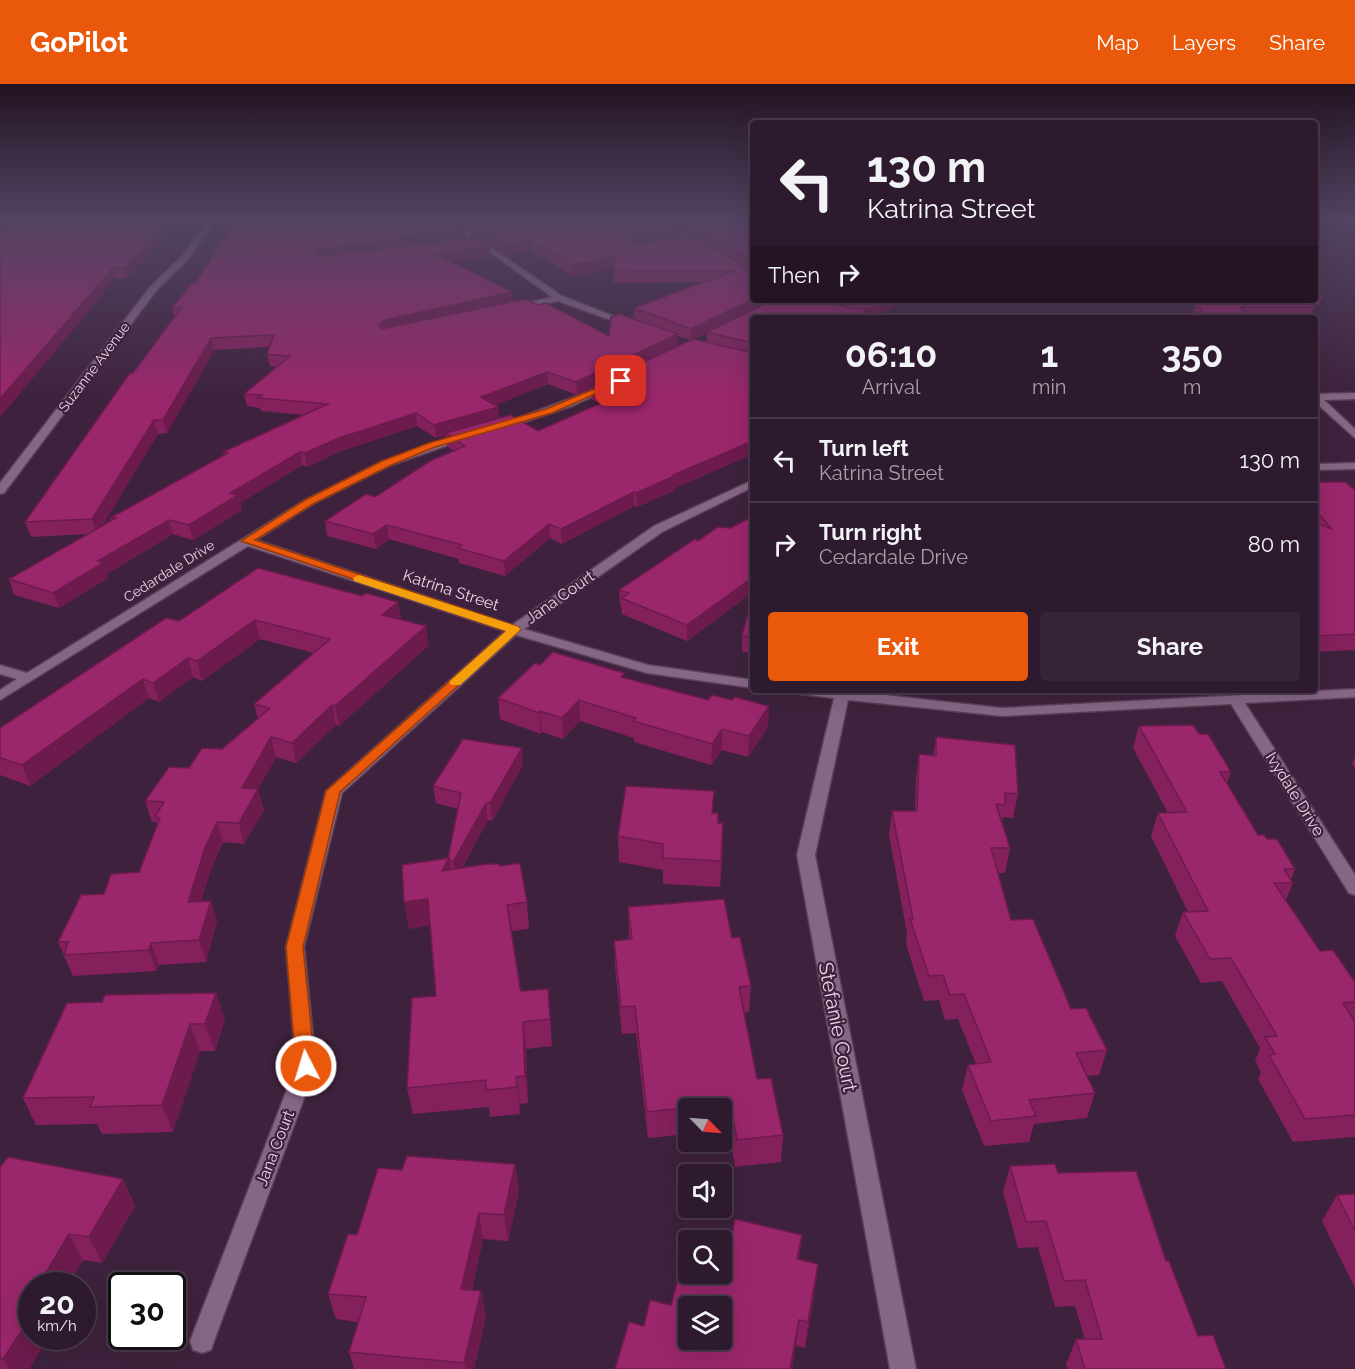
<!DOCTYPE html>
<html lang="en">
<head>
<meta charset="utf-8">
<style>
	:root { --surface:#2e1a2e; --page:#362336; --text:#f1f3f6; --muted:#a7a1aa; --line:#49384a; --accent:#ea580c }
	body { margin:0; font-family:Raleway,sans-serif; background:var(--page); color:var(--text); height:100vh; display:flex; flex-direction:column; font-size:22px; white-space:nowrap }
	* { box-sizing:border-box; margin:0 }
	p { font-size:20px; color:var(--muted) }
	.icon { flex:none; width:33px; height:33px; fill:none; stroke:currentColor; stroke-width:2; stroke-linecap:round; stroke-linejoin:round }
	.map { position:relative; flex:1; overflow:hidden }
	.side { position:absolute; left:750px; top:231px; width:568px; height:378px; display:flex; flex-direction:column; background:var(--surface); border-radius:6px; box-shadow:0 6px 24px #0002,0 0 0 2px var(--line) }
	.side>* { flex:none }
	.hud { position:absolute; left:750px; top:36px; width:568px; height:183px; border-radius:6px; box-shadow:0 6px 24px #0002,0 0 0 2px var(--line); background:#2e1a2e; color:var(--text); overflow:hidden }
	.needle { width:39px; rotate:115deg }
	.fabs { position:absolute; left:678px; top:1014px; display:grid; gap:12px }
	.fabs a { display:grid; place-items:center; width:54px; height:54px; border-radius:6px; background:var(--surface); box-shadow:0 6px 24px #0002,0 0 0 2px var(--line); font-size:30px }
	.speed { position:absolute; left:18px; top:1188px; display:flex; gap:12px; font-size:30px; font-weight:700; text-align:center }
	.speed>* { display:grid; place-content:center; width:78px; height:78px; border-radius:50%; background:var(--surface); box-shadow:0 6px 24px #0002,0 0 0 2px var(--line); line-height:1 }
	.speed small { font-size:15px; font-weight:400 }
	.speed .limit { border:3px solid #111; border-radius:9px; background:#fff; color:#111 }
	.pin { position:absolute; display:grid; place-items:center; width:51px; height:51px; color:#fff; margin:-26px; border-radius:12px; box-shadow:0 3px 9px #0006 }
	.me { position:absolute; width:66px; margin:-33px; rotate:355deg; stroke-linejoin:round; filter:drop-shadow(0 0 4px #0008) }
	.turn { display:flex; align-items:center; gap:21px; height:126px; padding:0 18px; font-size:27px }
	.turn .icon { width:78px; height:78px; stroke-width:2.5 }
	.turn b { display:block; font-size:42px; line-height:51px }
	.then { display:flex; align-items:center; height:57px; padding:0 18px; background:#0003; gap:12px; font-size:22px }
	.eta { display:flex; justify-content:space-evenly; align-items:center; height:102px; text-align:center }
	.eta b { font-size:36px; font-weight:700; line-height:42px }
	.cta { display:flex; gap:12px; margin-top:auto; padding:12px 18px }
	.cta a { flex:1; height:69px; border-radius:6px; background:var(--accent); color:#fff; font-size:24px; font-weight:700; line-height:69px; text-align:center }
	.cta a+a { background:var(--page); color:var(--text) }
	ul { padding:0; list-style:none }
	li { display:flex; align-items:center; gap:18px; height:84px; padding:0 18px; border-top:2px solid var(--line) }
	li div { flex:1 }
	li b { display:block; font-size:22px }
	li em { font-style:normal }
	header { display:flex; align-items:center; gap:36px; box-sizing:border-box; height:84px; padding:0 30px; background:var(--accent); color:#fff }
	header strong { font-size:28px }
	nav { display:flex; gap:33px; margin-inline-start:auto; font-size:21px }
	.map>svg:first-child { display:block }
</style>
</head>
<body>
<header>
<strong>GoPilot</strong>
<nav><a>Map</a><a>Layers</a><a>Share</a></nav>
</header>
<div class="map">
<svg width="1355" height="1285" viewBox="0 0 1355 1285">
	<rect width="100%" height="100%" fill="#3e223d"/>
	<g fill="none" stroke-linecap="round" stroke-linejoin="round">
		<defs>
			<g id="minor">
				<polygon points="210,135 216,135 189,175 156,207 4,409 0,410 0,399 150,203 183,171"/>
				<polygon points="443,135 450,135 562,212 634,240 627,242 558,217 512,226 512,222 552,213"/>
				<polygon points="656,135 664,135 709,164 702,166"/>
				<polygon points="606,301 614,303 572,322 506,344 497,342"/>
				<polygon points="1355,309 1355,315 1324,316 1355,345 1355,354 1316,319 1316,310"/>
				<polygon points="464,349 468,350 468,354 389,382 313,420 256,456 512,541 654,442 753,396 753,403 662,448 524,545 648,581 753,596 753,604 647,589 516,551 342,709 304,863 316,982 214,1257 211,1266 202,1269 193,1266 190,1257 296,982 286,863 326,707 505,547 248,462 0,616 0,606 17,595 0,590 0,581 27,589 305,416 381,378"/>
				<polygon points="1355,379 1355,385 1316,386 1316,380"/>
				<polygon points="1355,605 1355,613 1245,619 1355,791 1355,811 1349,809 1231,620 1002,632 848,616 815,771 916,1285 890,1285 797,771 834,614 799,610 792,606 858,606 857,608 1002,624"/>
			</g>
		</defs>
		<!-- minor casing -->
		<use href="#minor" stroke="#573f56" stroke-width="3"/>
		<!-- minor -->
		<use href="#minor" fill="#866685" fill-rule="evenodd"/>
	</g>
	<!-- wall -->
	<g fill="#84215d" fill-rule="evenodd">
		<polygon points="0,135 180,135 127,194 116,194 0,333"/>
		<path d="M 453,135 L 753,135 L 753,216 L 906,216 L 873,234 L 753,234 L 753,370 L 675,404 L 675,406 L 637,423 L 634,422 L 562,460 L 550,454 L 505,492 L 459,479 L 459,475 L 389,455 L 376,465 L 327,452 L 325,437 L 375,413 L 454,367 L 447,362 L 446,352 L 436,354 L 417,342 L 341,367 L 307,383 L 303,381 L 240,419 L 242,426 L 193,456 L 173,450 L 107,490 L 108,494 L 59,524 L 14,511 L 9,495 L 87,450 L 31,453 L 25,438 L 174,234 L 172,224 L 466,154 L 491,173 L 453,178 L 513,217 L 538,221 L 609,252 L 634,235 L 634,224 L 703,198 L 614,199 L 614,184 L 574,192 L 543,174 L 540,174 L 532,167 L 506,171 ZM 670,136 L 704,158 L 683,153 ZM 707,249 L 707,258 L 694,255 ZM 678,252 L 691,256 L 675,264 ZM 270,263 L 267,270 L 270,282 L 276,283 L 244,310 L 247,322 L 260,324 L 261,327 L 304,331 L 223,368 L 224,371 L 110,434 L 111,437 L 102,442 L 158,350 L 167,349 L 214,266 ZM 548,300 L 577,311 L 591,304 L 592,316 L 601,319 L 538,347 L 499,334 L 495,321 Z"/>
		<polygon points="1316,206 1322,211 1319,221 1311,221 1314,223 1310,234 1192,234 1196,216 1316,216"/>
		<polygon points="935,216 967,216 958,221"/>
		<polygon points="1316,398 1355,406 1355,566 1316,568"/>
		<polygon points="619,506 753,508 687,557 622,530 621,522 620,521"/>
		<polygon points="753,509 753,569 742,568 742,552"/>
		<polygon points="362,512 398,518 401,535 429,561 339,642 336,641 296,679 276,673 258,705 264,726 244,760 223,758 211,785 201,817 211,817 217,838 206,878 159,881 156,887 73,892 58,858 104,810 139,788 157,741 156,738 152,738 145,717 189,684 222,665 258,635 254,620 314,569 260,555 202,597 193,593 159,618 149,614 30,702 0,691 0,644 179,537"/>
		<polygon points="540,581 624,594 708,616 732,616 769,622 768,643 748,673 722,666 711,681 634,658 634,654 580,637 563,655 542,648 541,650 500,635 498,614"/>
		<polygon points="1139,642 1199,650 1231,688 1227,699 1258,751 1267,755 1295,785 1291,796 1293,799 1286,816 1320,867 1355,898 1355,1053 1293,1058 1258,995 1261,988 1255,977 1260,964 1222,897 1201,899 1175,852 1183,828 1188,828 1151,752 1158,729 1168,729 1133,664"/>
		<polygon points="936,653 1018,710 1013,734 1003,733 1002,738 1010,764 1005,789 998,789 1011,836 1071,925 1107,966 1099,991 1087,992 1095,1009 1087,1034 1034,1040 1029,1058 984,1062 962,1006 968,981 976,980 958,935 945,936 939,916 924,917 906,860 907,849 889,751 892,727 915,727 916,694 919,670 933,672"/>
		<polygon points="1355,673 1355,684 1352,680"/>
		<polygon points="523,681 492,737 488,736 462,784 500,782 527,818 529,845 511,847 520,903 521,907 548,905 552,962 526,965 528,1019 520,1020 520,1030 490,1033 489,1023 413,1030 407,1004 436,912 430,841 409,845 404,818 448,774 458,725 436,719 433,702"/>
		<polygon points="713,729 718,739 723,765 720,803 663,800 663,786 619,778 618,752"/>
		<polygon points="628,823 732,854 751,902 749,928 744,929 757,995 783,1051 781,1078 735,1083 729,1046 722,1047 722,1024 688,1024 688,1050 648,1054 636,949 622,950 615,883 614,857 629,855"/>
		<polygon points="67,919 225,935 215,967 200,967 173,1048 102,1050 97,1040 36,1041 23,1014"/>
		<polygon points="515,1080 519,1107 508,1157 483,1155 472,1206 481,1207 486,1233 474,1285 354,1285 349,1268 358,1238 336,1235 328,1210 357,1151 402,1086"/>
		<polygon points="1010,1082 1058,1089 1166,1177 1198,1252 1226,1285 1068,1285 1066,1281 1076,1255 1085,1255 1075,1222 1055,1223 1038,1163 1018,1164 1003,1108"/>
		<polygon points="0,1083 123,1095 135,1122 102,1179 83,1176 68,1202 32,1202 49,1252 29,1285 0,1285"/>
		<polygon points="1355,1110 1355,1204 1322,1137 1337,1111"/>
		<polygon points="802,1151 799,1175 818,1180 815,1206 805,1264 796,1262 644,1242 671,1221 730,1159"/>
	</g>
	<!-- shaded-wall -->
	<g fill="#6c1b4c">
		<polygon points="4,135 18,135 0,151 0,138"/>
		<polygon points="169,135 180,135 127,194 124,184"/>
		<polygon points="465,145 466,156 319,177 315,169 317,166"/>
		<polygon points="683,145 683,156 630,165 630,155 636,151"/>
		<polygon points="531,156 532,167 506,171 505,160"/>
		<polygon points="490,162 491,173 437,180 436,170"/>
		<polygon points="543,163 543,174 540,174 539,164"/>
		<polygon points="615,173 615,184 574,192 573,181"/>
		<polygon points="113,184 116,194 0,333 0,315"/>
		<polygon points="512,208 513,219 381,252 379,241 385,236"/>
		<polygon points="753,215 775,216 691,257 691,245"/>
		<polygon points="886,216 906,216 873,234 851,234"/>
		<polygon points="959,216 967,216 958,221"/>
		<polygon points="678,250 678,262 577,311 576,298"/>
		<polygon points="211,254 214,266 167,349 163,336"/>
		<polygon points="547,288 548,300 483,326 481,313"/>
		<polygon points="498,323 500,337 446,349 446,352 436,354 434,341"/>
		<polygon points="416,329 417,342 341,367 307,383 305,369 339,354"/>
		<polygon points="154,336 158,350 97,450 92,435"/>
		<polygon points="753,357 753,370 675,404 675,406 637,423 636,409 673,391"/>
		<polygon points="300,368 303,381 240,419 242,426 193,456 189,441 230,409"/>
		<polygon points="634,408 634,422 562,460 561,445"/>
		<polygon points="169,436 173,450 107,490 108,494 59,524 53,509 98,477"/>
		<polygon points="549,440 550,454 505,492 504,477"/>
		<polygon points="387,441 389,455 376,465 373,450"/>
		<polygon points="753,493 753,508 687,557 687,541"/>
		<polygon points="398,518 401,536 382,531"/>
		<polygon points="255,536 260,555 202,597 197,577"/>
		<polygon points="426,542 429,561 339,642 335,622"/>
		<polygon points="188,574 193,593 159,618 153,599"/>
		<polygon points="143,595 149,614 30,702 22,681"/>
		<polygon points="579,616 580,637 563,655 562,634"/>
		<polygon points="332,621 336,641 296,679 292,659"/>
		<polygon points="769,622 768,643 748,673 749,652"/>
		<polygon points="540,627 542,648 541,650 539,629"/>
		<polygon points="722,645 722,666 711,681 712,660"/>
		<polygon points="271,653 276,673 256,709 258,705 264,726 244,760 239,739 242,704"/>
		<polygon points="522,664 523,681 492,737 490,719"/>
		<polygon points="486,719 488,736 455,796 453,778"/>
		<polygon points="217,738 223,758 211,785 195,839 188,818 205,764"/>
		<polygon points="723,739 723,765 720,803 721,777"/>
		<polygon points="449,774 453,800 442,787"/>
		<polygon points="428,815 432,841 409,845 404,818"/>
		<polygon points="211,817 217,838 206,878 199,856"/>
		<polygon points="151,859 159,881 156,887 149,866"/>
		<polygon points="216,909 225,935 215,967 205,940"/>
		<polygon points="523,938 526,965 528,1019 525,992"/>
		<polygon points="190,940 200,967 173,1048 162,1021"/>
		<polygon points="516,993 520,1020 520,1030 517,1003"/>
		<polygon points="515,1080 519,1107 508,1157 504,1131"/>
		<polygon points="123,1095 135,1122 102,1179 89,1153"/>
		<polygon points="479,1129 483,1155 466,1231 461,1205"/>
		<polygon points="69,1150 83,1176 68,1202 38,1202"/>
		<polygon points="802,1151 799,1177 797,1175"/>
		<polygon points="818,1180 815,1206 805,1264 808,1238"/>
		<polygon points="481,1207 486,1233 474,1285 466,1285 464,1279"/>
		<polygon points="32,1231 32,1252 49,1252 29,1285 9,1285 3,1275"/>
		<polygon points="799,1236 796,1262 792,1285 790,1285"/>
	</g>
	<!-- building -->
	<g fill="#9a266c" stroke="#6c1b4c" stroke-width="1.5" fill-rule="evenodd">
		<polygon points="16,135 169,135 124,184 113,184 0,315 0,149"/>
		<polygon points="237,135 452,135 465,145 317,166 315,169 322,172 476,153 490,162 436,170 512,208 385,236 379,241 381,245 525,215 538,221 546,219 609,252 611,233 619,230 678,250 576,298 547,288 481,313 498,323 434,341 416,329 339,354 305,369 300,368 230,409 238,411 189,441 169,436 98,477 103,479 53,509 9,495 116,434 110,434 228,369 223,368 328,320 258,314 262,311 244,310 290,272 267,270 274,251 211,254 163,336 154,336 92,435 25,438 130,289 133,289 181,224 172,224 192,199 195,199"/>
		<polygon points="467,135 668,135 683,145 636,151 630,155 633,160 694,152 752,187 753,186 753,215 691,245 634,224 734,187 614,188 615,173 573,181 543,163 539,164 531,156 505,160"/>
		<polygon points="684,135 753,135 753,177"/>
		<polygon points="1316,206 1322,211 1316,211"/>
		<polygon points="774,216 821,216 852,225 867,225 869,221 851,216 886,216 851,234 753,234 753,259 707,248"/>
		<polygon points="1196,216 1305,216 1314,223 1240,223 1252,234 1208,234 1198,223 1194,223"/>
		<polygon points="693,255 753,269 753,285 750,286 753,287 753,357 673,391 675,392 636,409 634,408 561,445 549,440 504,477 457,464 462,461 387,441 373,450 325,437 366,410 375,413 430,377 465,362 446,349 511,331 538,347 617,312 591,303"/>
		<polygon points="1316,398 1345,398 1355,406 1355,550 1316,552 1316,439 1332,445 1316,427"/>
		<polygon points="753,432 753,493 687,541 621,514 629,509 619,506 695,455 698,457 718,443 731,444"/>
		<polygon points="258,484 362,512 366,509 398,518 382,531 426,542 335,622 332,621 292,659 271,653 242,704 258,705 239,739 217,738 205,764 188,818 211,817 199,856 151,859 149,866 64,871 68,858 58,858 81,811 104,810 111,790 139,788 160,734 155,733 164,718 145,717 169,683 189,684 202,664 222,665 270,624 254,620 330,555 255,536 197,577 188,574 153,599 143,595 22,681 0,674 0,644 166,534 179,537"/>
		<polygon points="753,509 753,553 742,552"/>
		<polygon points="553,568 624,589 621,593 708,616 712,611 732,616 735,613 769,622 749,652 722,645 712,660 633,637 636,634 579,616 562,634 540,627 539,629 498,614 535,579 540,581"/>
		<polygon points="1193,641 1199,650 1208,650 1231,688 1220,688 1258,751 1264,751 1267,755 1277,755 1295,785 1284,785 1293,799 1274,799 1320,867 1333,866 1355,898 1355,918 1343,919 1355,938 1355,1031 1305,1035 1269,971 1275,970 1265,953 1277,952 1231,874 1210,875 1183,828 1208,827 1158,729 1187,728 1139,642"/>
		<polygon points="936,653 1015,661 1018,710 1005,709 1005,721 996,720 1010,764 991,764 1011,836 1033,835 1071,925 1086,924 1107,966 1076,969 1095,1009 1029,1016 1036,1032 991,1037 968,981 991,978 964,910 950,911 943,891 929,892 910,835 913,835 892,727 917,727 919,670 936,672"/>
		<polygon points="463,655 522,664 490,719 486,719 453,778 450,777 449,774 448,774 461,709 433,702"/>
		<polygon points="626,702 714,707 712,729 718,729 718,739 723,739 721,777 663,774 663,760 618,752"/>
		<polygon points="449,774 442,787 487,780 499,780 500,782 520,779 527,818 507,821 520,903 521,907 548,905 550,935 523,938 525,992 516,993 517,1003 486,1006 486,996 407,1004 412,914 436,912 428,815 404,818 402,781"/>
		<polygon points="724,815 732,854 740,853 751,902 739,903 757,995 771,994 783,1051 737,1056 730,1019 647,1028 635,922 621,923 614,857 632,855 628,823"/>
		<polygon points="216,909 205,940 190,940 162,1021 90,1023 94,1013 23,1014 67,919 102,918 105,911"/>
		<polygon points="407,1072 515,1080 504,1131 479,1129 461,1205 481,1207 464,1279 349,1268 366,1213 328,1210 348,1150 357,1151 378,1084 402,1086"/>
		<polygon points="8,1073 123,1095 89,1153 69,1150 38,1202 32,1202 32,1231 3,1275 0,1275 0,1083"/>
		<polygon points="1055,1080 1058,1089 1136,1087 1166,1177 1169,1177 1198,1252 1213,1251 1226,1285 1085,1285 1076,1255 1102,1255 1085,1196 1064,1197 1046,1137 1026,1138 1010,1082"/>
		<polygon points="1355,1110 1355,1147 1337,1111"/>
		<path d="M 735,1135 L 802,1151 L 797,1175 L 818,1180 L 808,1238 L 799,1236 L 790,1285 L 615,1285 L 629,1238 L 644,1242 L 650,1216 L 671,1221 L 690,1150 L 719,1156 L 688,1156 L 688,1190 L 722,1190 L 722,1157 L 730,1159 ZM 688,1222 L 722,1222 L 722,1256 L 688,1256 Z"/>
	</g>
	<!-- sky -->
	<linearGradient id="sky" x2="0" y2="1"><stop stop-color="#221322"/><stop offset="0.43" stop-color="#524462"/><stop offset="1" stop-color="#524462" stop-opacity="0"/></linearGradient>
	<rect width="1355" height="315" fill="url(#sky)"/>
	<!-- route -->
	<polygon fill="#ea580c" stroke="#983908" stroke-width="1.5" points="618,295 625,297 552,329 435,363 389,382 313,420 255,456 519,543 520,546 340,708 303,863 315,982 312,988 306,990 299,988 296,982 286,863 326,707 506,547 241,457 305,416 382,377 429,359 546,325"/>
	<!-- slow -->
	<polygon fill="#f59e0b" points="359,491 519,543 520,546 460,601 451,601 449,598 451,596 506,547 354,497 353,494"/>
	<g text-anchor="middle" dominant-baseline="central" stroke-width="4.5" stroke-linejoin="round" paint-order="stroke">
		<!-- far-street labels -->
		<g font-size="14" fill="#e7d4e5" stroke="#3e223d">
			<text transform="translate(94 283) rotate(-53)">Suzanne Avenue</text>
			<text transform="translate(169 487) rotate(-32)">Cedardale Drive</text>
		</g>
		<!-- street labels -->
		<g font-size="16" fill="#e7d4e5" stroke="#3e223d">
			<text transform="translate(451 506) rotate(18)">Katrina Street</text>
			<text transform="translate(560 513) rotate(-35)">Jana Court</text>
			<text transform="translate(1295 710) rotate(58)">Ivydale Drive</text>
			<text transform="translate(275 1064) rotate(-69)">Jana Court</text>
		</g>
		<!-- near-street labels -->
		<g font-size="20" fill="#e7d4e5" stroke="#3e223d">
			<text transform="translate(838 943) rotate(79)">Stefanie Court</text>
		</g>
	</g>
</svg>
<div class="fabs">
<a><svg class="needle" viewBox="-14 -14 28 28"><path d="M0-13l5 13h-10z" fill="#e53935"/><path d="M0 13l5-13h-10z" fill="#a7a1aa"/></svg></a>
<a><svg class="icon" aria-label="sound" viewBox="0 0 24 24"><path d="M4 9h4l5-4v14l-5-4H4zM17 9q2 3 0 6"/></svg></a>
<a><svg class="icon" aria-label="search" viewBox="0 0 24 24"><circle cx="10" cy="10" r="6"/><path d="M15 15l6 6"/></svg></a>
<a><svg class="icon" aria-label="layers" viewBox="0 0 24 24"><path d="M12 4l9 5-9 5-9-5zM3 14l9 5 9-5"/></svg></a>
</div>
<div class="speed"><div>20<small>km/h</small></div><div class="limit">30</div></div>
<div class="pin" style="left:621px;top:297px;background:#d93025"><svg class="icon" aria-label="arrive" viewBox="0 0 24 24"><path d="M6 21V4h12l-3 4 3 4H6"/></svg></div>
<svg class="me" style="left:306px;top:982px" viewBox="-20 -20 40 40"><circle r="17" fill="#ea580c" stroke="#fff" stroke-width="3"/><path d="M0-11L8 9 0 5-8 9z" fill="#fff"/></svg>
<div class="hud">
<div class="turn"><svg class="icon" aria-label="left" viewBox="0 0 24 24"><path d="M17 20v-9H6M10 6l-5 5 5 5"/></svg><div><b>130 m</b>Katrina Street</div></div>
<div class="then">Then<svg class="icon" aria-label="right" viewBox="0 0 24 24"><path d="M7 20v-9h11M14 6l5 5-5 5"/></svg></div>
</div>
<section class="side">
<div class="eta">
<div><b>06:10</b><p>Arrival</p></div>
<div><b>1</b><p>min</p></div>
<div><b>350</b><p>m</p></div>
</div>
<ul>
<li><svg class="icon" aria-label="left" viewBox="0 0 24 24"><path d="M17 20v-9H6M10 6l-5 5 5 5"/></svg><div><b>Turn left</b><p>Katrina Street</p></div><em>130 m</em></li>
<li><svg class="icon" aria-label="right" viewBox="0 0 24 24"><path d="M7 20v-9h11M14 6l5 5-5 5"/></svg><div><b>Turn right</b><p>Cedardale Drive</p></div><em>80 m</em></li>
</ul>
<div class="cta"><a>Exit</a><a>Share</a></div>
</section>
</div>
</body>
</html>
